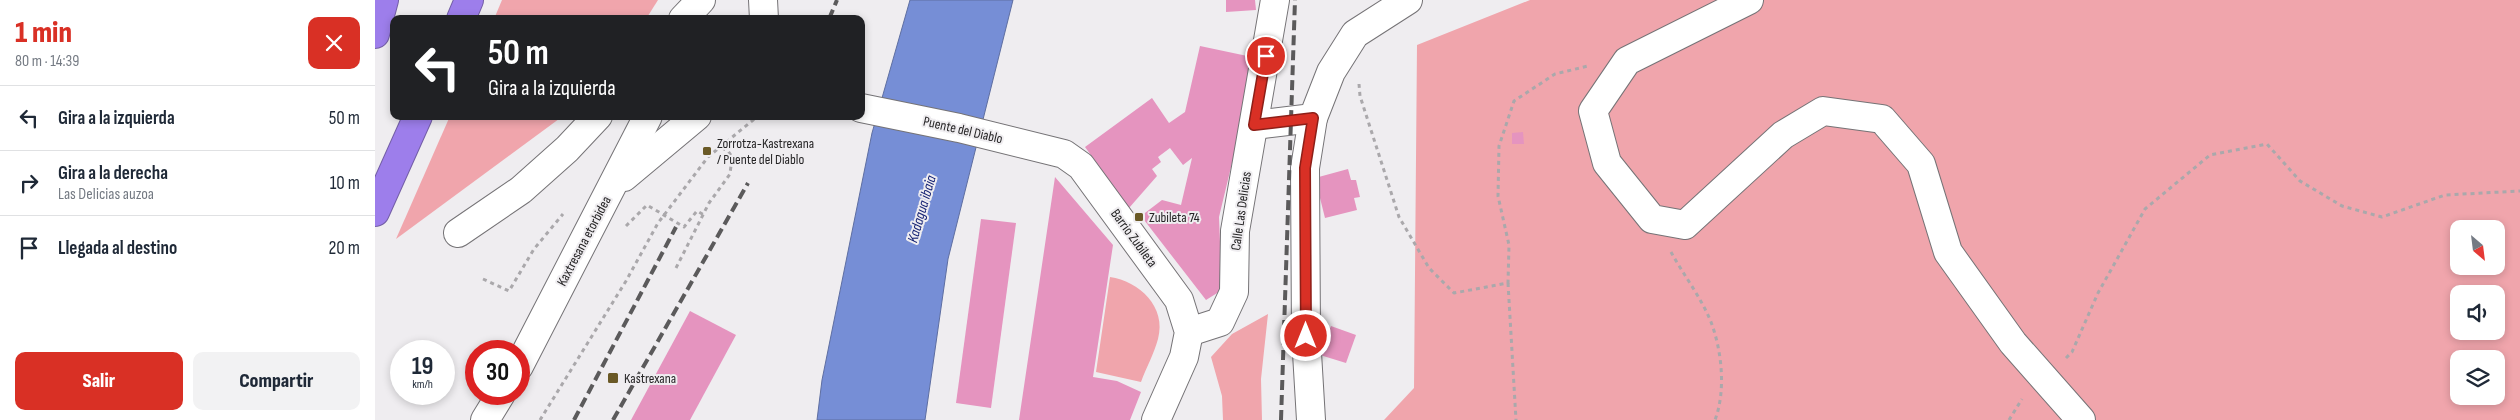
<!DOCTYPE html>
<html lang="es">
<head>
<meta charset="utf-8">
<style>
	:root { --surface:#fff; --page:#f2f2f3; --text:#1f2937; --muted:#747a83; --line:#e0e1e3; --accent:#d93025 }
	body { margin:0; font-family:"Sofia Sans Condensed",sans-serif; background:var(--page); color:var(--text); height:100vh; display:flex; flex-direction:column; font-size:19px; white-space:nowrap }
	* { box-sizing:border-box; margin:0 }
	p { font-size:16px; color:var(--muted) }
	.icon { flex:none; width:28px; height:28px; fill:none; stroke:currentColor; stroke-width:2; stroke-linecap:round; stroke-linejoin:round }
	.map { position:relative; flex:1; overflow:hidden }
	.details { display:flex; flex-direction:column; background:var(--surface); width:375px }
	.details>* { flex:none }
	.top-card { position:absolute; left:15px; top:15px; width:475px; height:105px; border-radius:10px; box-shadow:0 2px 8px #0003; background:#202124; color:#fff; overflow:hidden }
	.needle { width:32px; rotate:152deg }
	.buttons { position:absolute; left:2075px; top:220px; display:grid; gap:10px }
	.buttons a { display:grid; place-items:center; width:55px; height:55px; border-radius:10px; background:var(--surface); box-shadow:0 2px 8px #0003; font-size:25px }
	.speed { position:absolute; left:15px; top:340px; display:flex; gap:10px; font-size:25px; font-weight:700; text-align:center }
	.speed>* { display:grid; place-content:center; width:65px; height:65px; border-radius:50%; background:var(--surface); box-shadow:0 2px 8px #0003; line-height:1 }
	.speed small { font-size:12px; font-weight:400 }
	.speed .limit { border:8px solid #d22; background:#fff; color:#111 }
	.pin { position:absolute; display:grid; place-items:center; width:42px; height:42px; color:#fff; margin:-21px; border:2px solid #fff; border-radius:50%; box-shadow:0 1px 5px #0007 }
	.me { position:absolute; width:55px; margin:-28px; rotate:0deg; stroke-linejoin:round; filter:drop-shadow(0 0 4px #0008) }
	.turn { display:flex; align-items:center; gap:18px; height:105px; padding:0 15px; font-size:22px }
	.turn .icon { width:65px; height:65px; stroke-width:2.5 }
	.turn b { display:block; font-size:35px; line-height:42px }
	.round { display:grid; place-items:center; flex:none; width:52px; height:52px; border-radius:10px; background:var(--page) }
	.overview { display:flex; align-items:center; justify-content:space-between; height:85px; padding:0 15px }
	h1 { font-size:30px; font-weight:800; line-height:38px; color:var(--accent) }
	.button { display:flex; gap:10px; margin-top:auto; padding:10px 15px }
	.button a { flex:1; height:58px; border-radius:10px; background:var(--accent); color:#fff; font-size:20px; font-weight:800; line-height:58px; text-align:center }
	.button a+a { background:var(--page); color:var(--text) }
	ul { padding:0; list-style:none }
	li { display:flex; align-items:center; gap:15px; height:65px; padding:0 15px; border-top:1px solid var(--line) }
	li div { flex:1 }
	li b { display:block; font-size:19px }
	li em { font-style:normal }
	main { display:flex; flex:1; min-height:0 }
	.map>svg:first-child { display:block }
</style>
</head>
<body>
<main>
<section class="details">
<div class="overview"><div><h1>1 min</h1><p>80 m · 14:39</p></div><a class="round" style="background:#d93025;color:#fff"><svg class="icon" aria-label="close" viewBox="0 0 24 24"><path d="M6 6l12 12M18 6L6 18"/></svg></a></div>
<ul>
<li><svg class="icon" aria-label="left" viewBox="0 0 24 24"><path d="M17 20v-9H6M10 6l-5 5 5 5"/></svg><div><b>Gira a la izquierda</b></div><em>50 m</em></li>
<li><svg class="icon" aria-label="right" viewBox="0 0 24 24"><path d="M7 20v-9h11M14 6l5 5-5 5"/></svg><div><b>Gira a la derecha</b><p>Las Delicias auzoa</p></div><em>10 m</em></li>
<li><svg class="icon" aria-label="arrive" viewBox="0 0 24 24"><path d="M6 21V4h12l-3 4 3 4H6"/></svg><div><b>Llegada al destino</b></div><em>20 m</em></li>
</ul>
<div class="button"><a>Salir</a><a>Compartir</a></div>
</section>
<div class="map">
<svg width="2145" height="420" viewBox="0 0 2145 420">
	<rect width="100%" height="100%" fill="#efedf0"/>
	<!-- green -->
	<g fill="#f0a5ac" fill-rule="evenodd">
		<polygon points="127,0 283,0 271,19 119,19"/>
		<path d="M 1155,0 L 2145,0 L 2145,420 L 1009,420 L 1039,388 L 1042,45 ZM 2084,229 L 2121,229 L 2121,266 L 2084,266 ZM 2084,294 L 2121,294 L 2121,331 L 2084,331 ZM 2084,359 L 2121,359 L 2121,396 L 2084,396 Z"/>
		<polygon points="75,116 188,116 21,239"/>
		<path d="M 735,277 C 764,281 792,307 783,339 C 779,354 771,368 766,382 L 721,372 Z"/>
		<polygon points="893,314 886,379 887,420 848,420 847,396 836,357 857,334"/>
	</g>
	<!-- water -->
	<polygon fill="#768ed6" stroke="#5e6ea1" points="535,0 638,0 573,259 550,420 442,420 447,380 497,133"/>
	<!-- building -->
	<g fill="#e594bf">
		<polygon points="851,0 880,0 881,10 851,12"/>
		<polygon points="825,46 877,57 876,84 844,217 847,290 831,300 766,216 787,200 806,205 817,158 808,165 795,148 783,157 786,162 777,169 782,176 754,208 710,147 777,98 794,123 810,112"/>
		<polygon points="1148,132 1149,144 1137,144 1137,133"/>
		<polygon points="973,169 976,180 981,180 985,197 979,198 982,210 950,218 940,178"/>
		<polygon points="680,177 738,245 718,377 742,381 766,392 755,420 644,420"/>
		<polygon points="606,219 641,223 616,408 581,403"/>
		<polygon points="315,311 361,335 315,420 256,420"/>
		<polygon points="956,326 981,335 971,363 945,355"/>
	</g>
	<g fill="none" stroke-linecap="round" stroke-linejoin="round">
		<defs>
			<g id="minor">
				<polyline points="388,0 389,19"/>
				<polyline points="1374,0 1252,61 1218,111 1232,163 1277,219 1310,225 1408,135 1448,111 1507,119 1546,164 1573,252 1638,343 1706,420"/>
				<polyline points="308,19 326,0"/>
				<polyline points="486,108 584,128 689,154 706,166 804,300 814,332 809,357 781,420"/>
				<polyline points="879,125 938,118 956,72 980,34 1033,0"/>
				<polyline points="249,177 322,116"/>
				<polyline points="83,233 146,190 192,149 223,116"/>
				<polyline points="814,332 845,322 859,292 860,231 900,0"/>
				<polyline points="144,366 273,116"/>
				<polyline points="110,420 126,394"/>
				<polyline points="936,420 931,336 930,168 938,118"/>
			</g>
			<g id="highway">
				<polyline points="86,19 94,0"/>
				<polyline points="0,34 9,0"/>
				<polyline points="0,212 43,116"/>
			</g>
		</defs>
		<!-- minor casing -->
		<use href="#minor" stroke="#757376" stroke-width="30"/>
		<!-- highway casing -->
		<use href="#highway" stroke="#735ea6" stroke-width="30"/>
		<!-- path -->
		<g stroke="#aaa8ab" stroke-width="3" stroke-dasharray="4 4" stroke-linecap="butt">
			<polyline points="984,84 985,96 1024,217 1054,268 1079,293 1133,283 1134,245 1123,196 1124,146 1139,101 1180,74 1213,66"/>
			<polyline points="251,226 272,205 309,227 322,211 329,215"/>
			<path d="M 1296,252 C 1308,274 1327,299 1336,322 C 1347,351 1351,391 1340,420"/>
			<polyline points="301,268 334,203 355,174 357,157 353,151 345,147"/>
			<polyline points="108,279 134,291 159,249 188,214"/>
			<polyline points="1133,283 1141,420"/>
			<polyline points="1691,358 1697,352 1723,293 1770,209 1835,155 1892,144 1925,181 1967,206 2007,217 2070,195 2145,191"/>
			<polyline points="165,420 251,281 283,223 333,157 383,116"/>
			<polyline points="1634,420 1647,399"/>
		</g>
		<!-- minor -->
		<use href="#minor" stroke="#fff" stroke-width="28"/>
		<!-- highway -->
		<use href="#highway" stroke="#9d7eeb" stroke-width="28"/>
		<!-- rail -->
		<g stroke="#5b5a5b" stroke-width="4" stroke-dasharray="10 5" stroke-linecap="butt">
			<polyline points="454,19 462,0"/>
			<polyline points="199,420 301,227"/>
			<polyline points="238,420 373,183"/>
			<polyline points="906,420 920,0"/>
		</g>
	</g>
	<g fill="none" stroke-linecap="round" stroke-linejoin="round">
		<defs>
			<polyline id="route" points="891,56 879,125 938,118 930,168 931,336"/>
		</defs>
		<!-- route casing -->
		<use href="#route" stroke="#8d1f18" stroke-width="12"/>
		<!-- route -->
		<use href="#route" stroke="#d93025" stroke-width="9"/>
	</g>
	<!-- markers -->
	<g fill="#6a5926" stroke="#efedf0" stroke-width="2">
		<rect x="327" y="146" width="10" height="10" rx="2.5"/>
		<rect x="759" y="212" width="10" height="10" rx="2.5"/>
		<rect x="232" y="372" width="12" height="12" rx="2.5"/>
	</g>
	<g text-anchor="middle" dominant-baseline="central" stroke-width="4" stroke-linejoin="round" paint-order="stroke">
		<!-- street labels -->
		<g font-size="14" fill="#252425" stroke="#efedf0">
			<text transform="translate(588 130) rotate(13)">Puente del Diablo</text>
			<text transform="translate(866 211) rotate(-82)">Calle Las Delicias</text>
			<text transform="translate(759 238) rotate(54)">Barrio Zubileta</text>
			<text transform="translate(209 241) rotate(-62)">Kaxtresana etorbidea</text>
		</g>
		<!-- poi labels -->
		<g font-size="14" fill="#252425" stroke="#efedf0" text-anchor="start">
			<text x="342" y="143">Zorrotza-Kastrexana<tspan x="342" dy="16">/ Puente del Diablo</tspan></text>
			<text x="774" y="217">Zubileta 74</text>
			<text x="249" y="378">Kastrexana</text>
		</g>
		<!-- water labels -->
		<g font-size="15" font-style="italic" fill="#152274" stroke="#efedf0">
			<text transform="translate(547 209) rotate(-74)">Kadagua ibaia</text>
		</g>
	</g>
</svg>
<div class="buttons">
<a><svg class="needle" viewBox="-14 -14 28 28"><path d="M0-13l5 13h-10z" fill="#e53935"/><path d="M0 13l5-13h-10z" fill="#747a83"/></svg></a>
<a><svg class="icon" aria-label="sound" viewBox="0 0 24 24"><path d="M4 9h4l5-4v14l-5-4H4zM17 9q2 3 0 6"/></svg></a>
<a><svg class="icon" aria-label="layers" viewBox="0 0 24 24"><path d="M12 4l9 5-9 5-9-5zM3 14l9 5 9-5"/></svg></a>
</div>
<div class="speed"><div>19<small>km/h</small></div><div class="limit">30</div></div>
<div class="pin" style="left:891px;top:56px;background:#d93025"><svg class="icon" aria-label="arrive" viewBox="0 0 24 24"><path d="M6 21V4h12l-3 4 3 4H6"/></svg></div>
<svg class="me" style="left:931px;top:336px" viewBox="-20 -20 40 40"><circle r="17" fill="#d93025" stroke="#fff" stroke-width="3"/><path d="M0-11L8 9 0 5-8 9z" fill="#fff"/></svg>
<div class="top-card">
<div class="turn"><svg class="icon" aria-label="left" viewBox="0 0 24 24"><path d="M17 20v-9H6M10 6l-5 5 5 5"/></svg><div><b>50 m</b>Gira a la izquierda</div></div>
</div>
</div>
</main>
</body>
</html>
